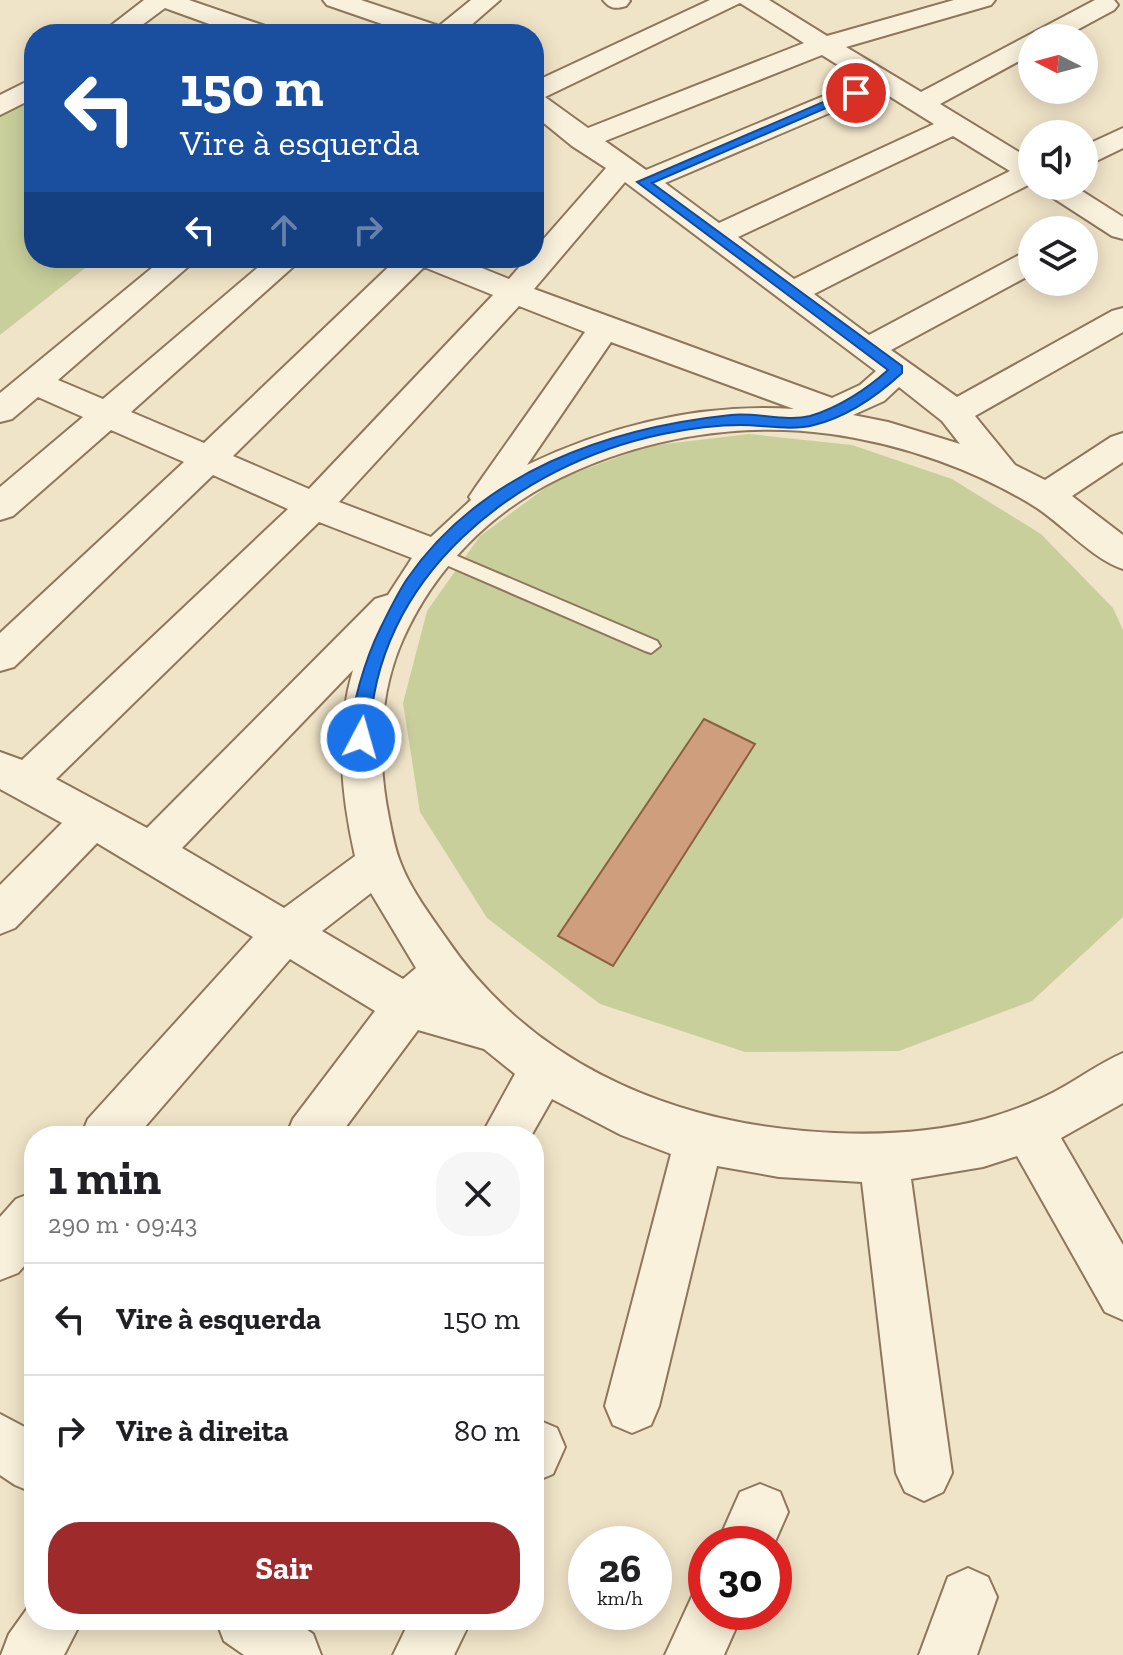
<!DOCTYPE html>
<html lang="pt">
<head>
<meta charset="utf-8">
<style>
	:root { --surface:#fff; --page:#f6f6f6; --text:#202124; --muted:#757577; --line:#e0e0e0; --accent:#9e2a2b }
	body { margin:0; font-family:"Zilla Slab",serif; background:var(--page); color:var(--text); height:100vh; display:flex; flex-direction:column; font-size:30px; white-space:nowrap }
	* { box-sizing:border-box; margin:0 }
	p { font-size:26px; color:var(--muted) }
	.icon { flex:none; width:44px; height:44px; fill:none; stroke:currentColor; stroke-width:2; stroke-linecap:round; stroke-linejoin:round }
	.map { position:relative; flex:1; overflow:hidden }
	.details { position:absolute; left:24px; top:1126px; width:520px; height:504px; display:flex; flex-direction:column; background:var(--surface); border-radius:32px; box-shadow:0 4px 20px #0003 }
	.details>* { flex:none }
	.banner { position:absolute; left:24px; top:24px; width:520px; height:244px; border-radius:32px; box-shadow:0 4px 20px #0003; background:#1a4fa0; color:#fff; overflow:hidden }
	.needle { width:52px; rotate:276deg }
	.tools { position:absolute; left:1018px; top:24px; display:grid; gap:16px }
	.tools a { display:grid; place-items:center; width:80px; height:80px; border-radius:50%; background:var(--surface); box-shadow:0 4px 20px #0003; font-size:40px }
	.speed { position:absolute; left:568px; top:1526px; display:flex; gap:16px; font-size:40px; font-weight:700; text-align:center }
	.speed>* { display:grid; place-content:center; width:104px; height:104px; border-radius:50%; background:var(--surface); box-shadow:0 4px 20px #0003; line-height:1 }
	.speed small { font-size:20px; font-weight:400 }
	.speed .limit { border:12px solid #d22; background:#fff; color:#111 }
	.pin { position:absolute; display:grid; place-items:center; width:68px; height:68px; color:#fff; margin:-34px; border:4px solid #fff; border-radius:50%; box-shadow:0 2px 8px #0007 }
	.me { position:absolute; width:88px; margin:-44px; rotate:6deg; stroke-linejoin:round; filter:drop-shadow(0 0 6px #0008) }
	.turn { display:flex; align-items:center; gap:28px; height:168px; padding:0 24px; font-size:36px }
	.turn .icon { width:104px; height:104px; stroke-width:2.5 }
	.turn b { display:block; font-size:56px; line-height:68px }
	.lanes { display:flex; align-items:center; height:76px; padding:0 24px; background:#0003; justify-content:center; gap:40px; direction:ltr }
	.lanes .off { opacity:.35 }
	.round { display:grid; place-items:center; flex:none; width:84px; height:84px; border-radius:32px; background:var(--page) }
	.overview { display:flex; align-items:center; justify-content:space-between; height:136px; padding:0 24px }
	h1 { font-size:48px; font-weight:700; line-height:60px }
	.cta { display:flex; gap:16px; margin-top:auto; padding:16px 24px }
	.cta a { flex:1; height:92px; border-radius:32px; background:var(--accent); color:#fff; font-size:32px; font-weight:700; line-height:92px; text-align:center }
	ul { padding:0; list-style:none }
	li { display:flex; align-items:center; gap:24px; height:112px; padding:0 24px; border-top:2px solid var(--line) }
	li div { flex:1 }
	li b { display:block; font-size:30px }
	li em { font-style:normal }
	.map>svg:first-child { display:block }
</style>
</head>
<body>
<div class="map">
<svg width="1123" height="1655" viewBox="0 0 1123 1655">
	<rect width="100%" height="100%" fill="#f0e4c8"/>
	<!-- green -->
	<g fill="#c9cf9b">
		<polygon points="34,91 34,258 98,258 0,335 0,113"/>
		<polygon points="749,434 852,445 952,479 1041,534 1113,608 1123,630 1123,917 1032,1001 899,1051 745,1052 600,1004 487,918 420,812 403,703 427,611 480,536 556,480 648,446"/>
	</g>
	<!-- building -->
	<polygon fill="#cf9f7d" stroke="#8d5f41" stroke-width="2" points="704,719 755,744 613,966 558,936"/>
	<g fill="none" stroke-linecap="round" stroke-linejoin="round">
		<defs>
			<polygon id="lane" points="436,547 657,641 660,646 651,653 645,651 430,558 427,553"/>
			<g id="street">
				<polygon points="144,0 189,0 271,28 275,34 237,34 165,8 130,34 100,34"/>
				<polygon points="323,0 361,0 439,26 471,0 500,0 461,34 411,34 327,5"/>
				<path d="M 603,0 L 629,0 L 630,1 L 626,6 C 616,9 610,9 603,0 Z"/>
				<path d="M 710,0 L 769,0 L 827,36 L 954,0 L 995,0 L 991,5 L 846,47 L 921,92 L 1095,0 L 1114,0 L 1118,5 L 1114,10 L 1062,38 L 1032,38 L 1032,54 L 940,104 L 1032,160 L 1032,183 L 814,294 L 869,335 L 1021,254 L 1032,251 L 1032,274 L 891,350 L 957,397 L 1112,311 L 1123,308 L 1123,332 L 975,416 L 1015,465 L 1045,480 L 1111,437 L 1123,433 L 1123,462 L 1072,496 L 1123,535 L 1123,569 C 1094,560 1064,526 1037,508 C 977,470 902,444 831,434 C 739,421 643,438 560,478 C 490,512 435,568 403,639 C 378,695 377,759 389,818 C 392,833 395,850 401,864 C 411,890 430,915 446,938 C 528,1059 661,1119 804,1131 C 864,1136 926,1135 985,1119 C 1012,1111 1040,1101 1065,1086 C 1084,1075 1102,1062 1123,1053 L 1123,1103 L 1061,1138 L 1123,1245 L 1123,1320 L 1105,1312 L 1017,1156 L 983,1167 L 911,1179 L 952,1473 L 943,1492 L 924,1501 L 905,1492 L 896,1473 L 862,1182 L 779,1177 L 717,1166 L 659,1406 L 651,1425 L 632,1433 L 613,1425 L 605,1406 L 671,1154 L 621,1135 L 552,1099 L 531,1136 L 481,1136 L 515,1074 L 484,1049 L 418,1030 L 339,1136 L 286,1136 L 293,1119 L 375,1011 L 290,959 L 137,1136 L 81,1136 L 88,1119 L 253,937 L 97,843 L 15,928 L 0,934 L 0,885 L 62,823 L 0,789 L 0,752 L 22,760 L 288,509 L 213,475 L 14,667 L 0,671 L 0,633 L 184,462 L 111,430 L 13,516 L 0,520 L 0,487 L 83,417 L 38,397 L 12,419 L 0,422 L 0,393 L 164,258 L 198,258 L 58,380 L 103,399 L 269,258 L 303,258 L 131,412 L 204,443 L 398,258 L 457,258 L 509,279 L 527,258 L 534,258 L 534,250 L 606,168 L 572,146 L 534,115 L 534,82 ZM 740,3 L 804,43 L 588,128 L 545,97 ZM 822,55 L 862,80 L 646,170 L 605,141 ZM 881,91 L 934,124 L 719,223 L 665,183 ZM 953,136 L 1010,171 L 794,279 L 738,237 ZM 625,182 L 876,371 L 860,385 L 832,398 L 534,289 ZM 424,267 L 493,295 L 309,489 L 233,456 ZM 519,306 L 585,332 L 475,488 L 469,497 L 471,500 L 431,537 L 339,502 ZM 611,342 L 794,409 C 701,403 611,425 527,465 ZM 899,387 L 942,421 L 960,444 L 888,422 L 853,415 L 884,401 ZM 319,522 L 412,558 L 388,595 L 375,599 L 147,828 L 56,779 ZM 353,670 C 335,732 341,794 355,856 L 284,908 L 182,848 ZM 371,893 L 416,968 L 403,979 L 322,931 Z"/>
				<polygon points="34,78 34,98 0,115 0,95"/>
				<polygon points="1123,128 1123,148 1084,167 1084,146"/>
				<polygon points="1039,186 1074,186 1123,217 1123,239 1112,236 1044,192"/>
				<polygon points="34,1192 34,1255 18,1273 0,1280 0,1217 16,1199"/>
				<polygon points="0,1414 34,1432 34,1493 15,1485 0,1475"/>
				<polygon points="538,1420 557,1428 565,1447 553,1474 534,1482 534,1421"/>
				<polygon points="760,1484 780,1492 788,1512 774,1544 717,1544 740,1492"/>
				<polygon points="968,1568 988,1577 997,1597 977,1655 919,1655 948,1577"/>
				<polygon points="706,1586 706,1612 743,1612 724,1655 665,1655 694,1592"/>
				<polygon points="34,1599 34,1620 82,1620 64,1655 1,1655 9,1634"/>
				<polygon points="216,1620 293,1620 313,1634 321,1655 244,1655 224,1641"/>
				<polygon points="410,1620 471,1620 454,1655 393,1655"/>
			</g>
		</defs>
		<!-- lane casing -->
		<use href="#lane" stroke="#8d765c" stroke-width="4"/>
		<!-- street casing -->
		<use href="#street" stroke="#8d765c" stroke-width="4"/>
		<!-- lane -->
		<use href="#lane" fill="#faf1dc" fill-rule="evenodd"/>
		<!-- street -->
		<use href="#street" fill="#faf1dc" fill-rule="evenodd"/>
	</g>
	<!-- route -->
	<path fill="#1a73e8" stroke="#114b97" stroke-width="2" d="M 851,90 L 861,93 L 652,183 L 902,366 L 902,373 C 877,396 847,417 814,425 C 792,431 763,425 741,425 C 716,425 687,429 663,434 C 517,464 372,578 370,738 L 361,745 L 355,743 C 344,718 369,651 381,627 C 389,611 397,594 407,579 C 481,472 607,428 731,415 C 756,412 786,422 810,416 C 838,408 867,389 888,370 L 637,182 Z"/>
</svg>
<div class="tools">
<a><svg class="needle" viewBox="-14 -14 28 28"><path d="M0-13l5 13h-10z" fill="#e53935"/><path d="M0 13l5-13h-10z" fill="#757577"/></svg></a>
<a><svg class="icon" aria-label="sound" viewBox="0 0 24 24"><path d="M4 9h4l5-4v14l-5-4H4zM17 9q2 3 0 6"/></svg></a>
<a><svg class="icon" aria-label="layers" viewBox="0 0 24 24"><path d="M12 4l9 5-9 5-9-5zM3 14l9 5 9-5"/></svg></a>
</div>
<div class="speed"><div>26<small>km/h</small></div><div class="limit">30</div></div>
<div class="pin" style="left:856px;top:93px;background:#d93025"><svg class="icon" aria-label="arrive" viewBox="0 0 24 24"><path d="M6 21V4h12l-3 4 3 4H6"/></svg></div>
<svg class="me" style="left:361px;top:738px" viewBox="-20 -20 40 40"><circle r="17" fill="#1a73e8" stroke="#fff" stroke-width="3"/><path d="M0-11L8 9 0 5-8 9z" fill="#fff"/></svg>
<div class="banner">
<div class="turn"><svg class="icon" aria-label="left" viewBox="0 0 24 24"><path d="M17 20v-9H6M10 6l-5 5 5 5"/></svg><div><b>150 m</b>Vire à esquerda</div></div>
<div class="lanes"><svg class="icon" aria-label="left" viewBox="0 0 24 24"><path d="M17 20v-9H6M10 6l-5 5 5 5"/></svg><svg class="icon off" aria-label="ahead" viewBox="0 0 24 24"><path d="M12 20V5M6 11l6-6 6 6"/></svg><svg class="icon off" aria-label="right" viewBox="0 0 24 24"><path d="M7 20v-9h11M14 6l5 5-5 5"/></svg></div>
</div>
<section class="details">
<div class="overview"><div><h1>1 min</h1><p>290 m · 09:43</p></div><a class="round"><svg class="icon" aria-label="close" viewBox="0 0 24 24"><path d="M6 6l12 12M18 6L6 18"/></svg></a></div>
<ul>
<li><svg class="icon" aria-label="left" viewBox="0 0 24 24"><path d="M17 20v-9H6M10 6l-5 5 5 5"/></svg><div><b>Vire à esquerda</b></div><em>150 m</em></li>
<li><svg class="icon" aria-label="right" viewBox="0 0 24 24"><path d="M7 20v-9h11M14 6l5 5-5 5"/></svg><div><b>Vire à direita</b></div><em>80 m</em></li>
</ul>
<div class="cta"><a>Sair</a></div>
</section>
</div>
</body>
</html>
